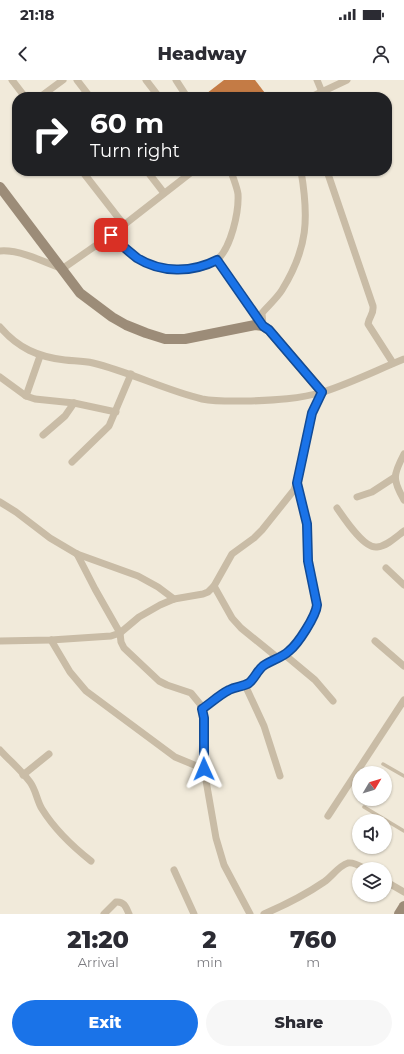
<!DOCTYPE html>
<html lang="en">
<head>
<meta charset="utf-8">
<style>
	:root { --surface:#fff; --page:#f7f7f7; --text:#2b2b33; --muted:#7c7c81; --accent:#1a73e8 }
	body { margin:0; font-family:Montserrat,sans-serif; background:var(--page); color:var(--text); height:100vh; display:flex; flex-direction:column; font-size:15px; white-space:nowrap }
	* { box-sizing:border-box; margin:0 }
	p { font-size:13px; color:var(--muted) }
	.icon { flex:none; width:22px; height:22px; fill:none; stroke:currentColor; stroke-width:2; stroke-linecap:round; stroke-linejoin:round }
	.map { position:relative; height:834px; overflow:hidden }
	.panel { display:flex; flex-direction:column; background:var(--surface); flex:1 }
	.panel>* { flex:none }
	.banner { position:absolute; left:12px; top:12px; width:380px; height:84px; border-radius:16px; box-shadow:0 1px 3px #0004; background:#202124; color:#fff; overflow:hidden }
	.needle { width:26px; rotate:52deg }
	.fabs { position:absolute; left:352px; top:686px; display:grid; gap:8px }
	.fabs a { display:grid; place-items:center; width:40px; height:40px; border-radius:50%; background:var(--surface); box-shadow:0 1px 3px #0004; font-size:20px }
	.pin { position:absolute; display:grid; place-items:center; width:34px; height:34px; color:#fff; margin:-17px; border-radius:8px; box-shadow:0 2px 6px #0006 }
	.me { position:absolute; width:44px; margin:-22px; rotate:359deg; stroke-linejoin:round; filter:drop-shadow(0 0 3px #0008) }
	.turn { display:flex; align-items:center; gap:14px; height:84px; padding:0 12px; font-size:18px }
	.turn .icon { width:52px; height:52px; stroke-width:2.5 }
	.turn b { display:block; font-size:28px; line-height:34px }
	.eta { display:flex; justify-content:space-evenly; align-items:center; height:68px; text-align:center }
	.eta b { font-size:24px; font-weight:800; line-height:28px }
	.cta { display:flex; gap:8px; margin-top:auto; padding:8px 12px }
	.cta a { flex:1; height:46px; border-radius:24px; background:var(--accent); color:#fff; font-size:16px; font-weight:800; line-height:46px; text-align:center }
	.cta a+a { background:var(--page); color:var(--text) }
	.status { display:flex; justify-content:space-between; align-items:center; height:28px; padding:0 20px; background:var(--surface); direction:ltr }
	.status svg { height:11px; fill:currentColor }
	header { display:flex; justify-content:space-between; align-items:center; height:52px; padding:0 12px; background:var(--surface); font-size:18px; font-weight:800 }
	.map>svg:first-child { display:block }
</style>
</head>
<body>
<div class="status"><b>21:18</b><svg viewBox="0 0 49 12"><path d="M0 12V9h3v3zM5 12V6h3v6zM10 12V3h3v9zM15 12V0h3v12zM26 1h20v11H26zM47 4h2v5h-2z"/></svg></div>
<header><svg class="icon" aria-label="back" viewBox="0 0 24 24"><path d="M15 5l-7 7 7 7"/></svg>Headway<svg class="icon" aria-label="person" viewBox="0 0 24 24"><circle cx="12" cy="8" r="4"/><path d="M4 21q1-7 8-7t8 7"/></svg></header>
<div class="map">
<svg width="404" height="834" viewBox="0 0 404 834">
	<rect width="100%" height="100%" fill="#f1eada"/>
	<!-- building -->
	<polygon fill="#c47b45" points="224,0 255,0 268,17 202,17"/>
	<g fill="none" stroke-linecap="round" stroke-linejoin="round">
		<!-- lane -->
		<g stroke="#c9bca6" stroke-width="3.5">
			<polyline points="383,684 404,696"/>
			<polyline points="364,727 404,751"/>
		</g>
		<!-- street -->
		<g stroke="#c9bca6" stroke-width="7">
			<polyline points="12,0 25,17"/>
			<polyline points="77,0 90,17"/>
			<polyline points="146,0 159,17"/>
			<polyline points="176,0 187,17"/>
			<polyline points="317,0 322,12"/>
			<polyline points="40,17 63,0"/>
			<polyline points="311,17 347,0"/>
			<polyline points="82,91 124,145"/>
			<polyline points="147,91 164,113"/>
			<path d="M 327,91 L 373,226 C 374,235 369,236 368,244 L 393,283"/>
			<path d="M 111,155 C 125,168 140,182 158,188 C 175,192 203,191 217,180 C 231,168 239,132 238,114 C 237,107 233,98 231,91"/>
			<path d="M 0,171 C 18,169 45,182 62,189 L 111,155 L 193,91"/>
			<polyline points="217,180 263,245"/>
			<path d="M 263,246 L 262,233 C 268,226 277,218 282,210 C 308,168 309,138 301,91"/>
			<path d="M 0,247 C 18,268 38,277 65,280 C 74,281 84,281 93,283 C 130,292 165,310 202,319 C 218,322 234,321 251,321 C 275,320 299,319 323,312 C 351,303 377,290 404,279"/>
			<polyline points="0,297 26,316 35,319 74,323 116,332"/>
			<polyline points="26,316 40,276"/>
			<polyline points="43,355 65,336 74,323"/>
			<path d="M 404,374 C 393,395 392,399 404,420"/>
			<polyline points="72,382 109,346 131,294"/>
			<polyline points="357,417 372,412 395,397"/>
			<polyline points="0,422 16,432 50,458 77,474 138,496 158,507 174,519"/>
			<path d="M 337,428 C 344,438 364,469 377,467 C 387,466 396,457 404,451"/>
			<polyline points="77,474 95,509 120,553 121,562 124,568 159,601 167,605 191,613 200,624 204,637 204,689 216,758 224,785 250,834"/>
			<polyline points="386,488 404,505"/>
			<polyline points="214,506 232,538 241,548 278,578"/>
			<polyline points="51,560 70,592 86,611 175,677 204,689"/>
			<polyline points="0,561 51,560 111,556 120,553 139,537 160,525 174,519 203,514 208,512 214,506 232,474 254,458 262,450 294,410 300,393 313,333 322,312"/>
			<polyline points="375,561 404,586"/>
			<polyline points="285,575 315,600 333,621"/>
			<polyline points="245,605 264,646 280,696"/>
			<path d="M 202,629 C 211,623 219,615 229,610 C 236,606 243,607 249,603 C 255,598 257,591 263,586 C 271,580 281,578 289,571 C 298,564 316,536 317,525 L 308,481 L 307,444 L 297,403"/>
			<path d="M 0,670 C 10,681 21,690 30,702 C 36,710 37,721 42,729 C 55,750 72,766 91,781"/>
			<polyline points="23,695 49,674"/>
			<polyline points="328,736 404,620"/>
			<polyline points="174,790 194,834"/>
			<polyline points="385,801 404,812"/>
			<path d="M 104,834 L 116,822 C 124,821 126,827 129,834"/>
			<path d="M 264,834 C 285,825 305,815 324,802 C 332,797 338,786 348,783 C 354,782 360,786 365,789"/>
		</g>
		<!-- secondary -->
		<g stroke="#9c8c78" stroke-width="10">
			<polyline points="0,107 80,213 112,237 126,245 146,253 165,259 185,259 255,245 263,246 269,250 322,312"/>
			<polyline points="399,834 404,826"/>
		</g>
	</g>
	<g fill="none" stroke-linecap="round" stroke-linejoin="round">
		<defs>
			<path id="route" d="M 111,155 C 119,163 128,171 137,178 C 161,193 192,193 217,180 L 263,246 L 269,250 L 322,312 L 312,333 L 297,403 L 307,444 L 308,481 L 317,525 C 316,536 298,564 289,571 C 282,578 271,580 263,586 C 257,591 255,598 249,603 C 243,607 236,606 229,610 C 219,615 211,623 202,629 L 204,638 L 204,689"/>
		</defs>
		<!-- route casing -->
		<use href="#route" stroke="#114b97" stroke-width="10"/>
		<!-- route -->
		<use href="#route" stroke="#1a73e8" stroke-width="7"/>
	</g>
</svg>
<div class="fabs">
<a><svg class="needle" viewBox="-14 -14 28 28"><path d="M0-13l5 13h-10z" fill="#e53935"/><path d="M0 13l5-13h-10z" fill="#7c7c81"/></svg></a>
<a><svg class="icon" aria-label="sound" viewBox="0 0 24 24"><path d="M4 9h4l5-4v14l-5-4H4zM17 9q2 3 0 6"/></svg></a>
<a><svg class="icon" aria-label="layers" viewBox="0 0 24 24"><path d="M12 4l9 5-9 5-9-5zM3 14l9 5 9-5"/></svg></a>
</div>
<div class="pin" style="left:111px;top:155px;background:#d93025"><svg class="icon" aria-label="arrive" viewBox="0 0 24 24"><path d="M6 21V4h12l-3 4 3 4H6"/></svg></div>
<svg class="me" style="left:204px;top:689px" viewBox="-20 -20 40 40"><path d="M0-17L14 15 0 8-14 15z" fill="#1a73e8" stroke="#fff" stroke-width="4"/></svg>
<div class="banner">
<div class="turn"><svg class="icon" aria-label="right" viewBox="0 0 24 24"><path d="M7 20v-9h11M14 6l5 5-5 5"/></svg><div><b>60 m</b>Turn right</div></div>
</div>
</div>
<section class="panel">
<div class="eta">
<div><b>21:20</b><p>Arrival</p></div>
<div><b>2</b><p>min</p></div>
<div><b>760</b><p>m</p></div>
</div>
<div class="cta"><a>Exit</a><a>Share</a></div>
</section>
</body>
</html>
